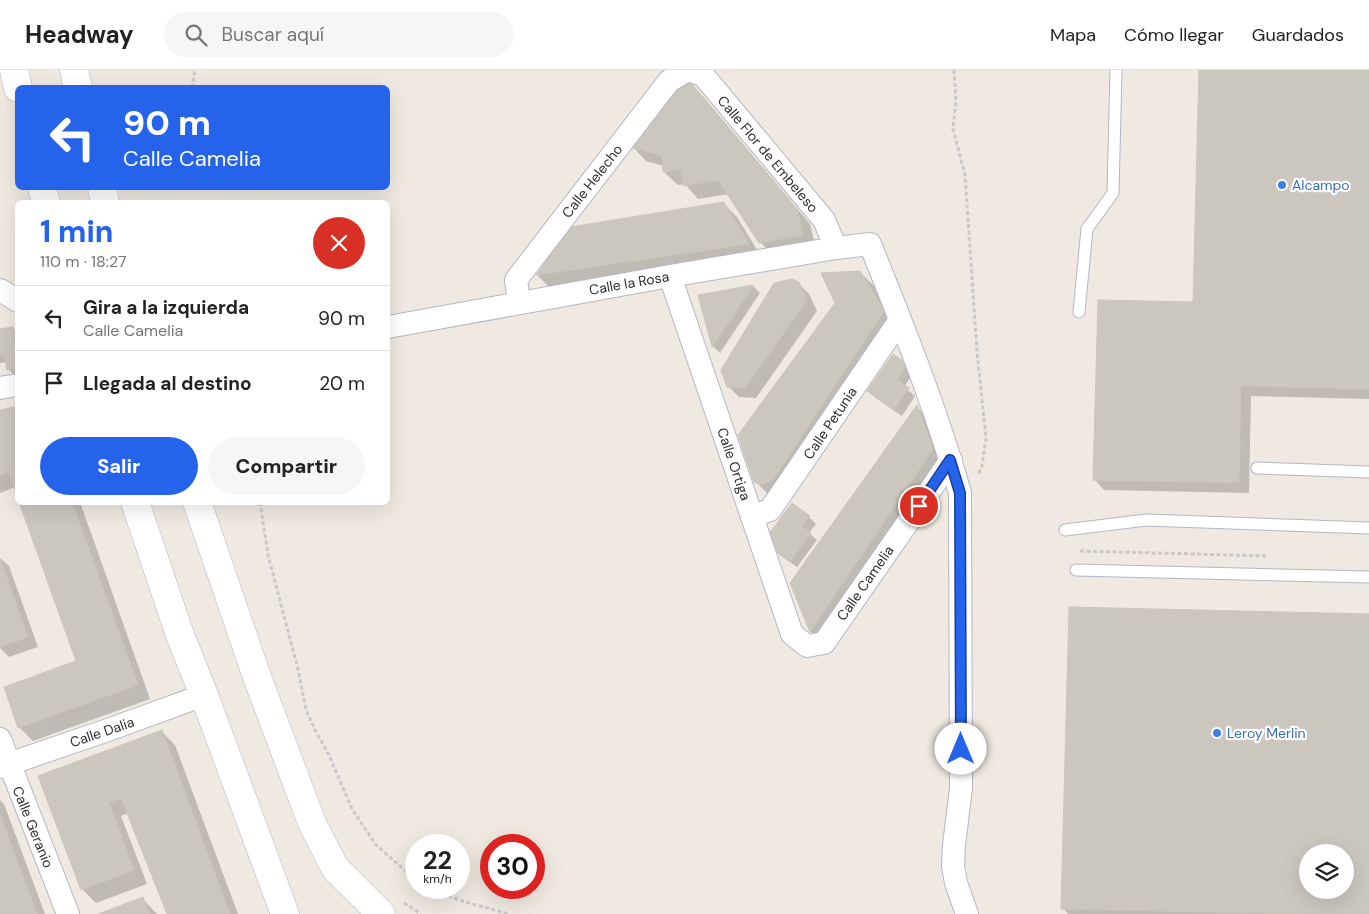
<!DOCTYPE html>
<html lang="es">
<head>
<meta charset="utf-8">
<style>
	:root { --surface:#fff; --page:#f6f6f6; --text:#222; --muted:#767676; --line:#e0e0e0; --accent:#2563eb }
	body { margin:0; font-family:"DM Sans",sans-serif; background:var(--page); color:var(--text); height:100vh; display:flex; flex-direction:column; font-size:19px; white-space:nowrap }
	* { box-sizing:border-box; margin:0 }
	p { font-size:16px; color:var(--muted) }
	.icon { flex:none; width:28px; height:28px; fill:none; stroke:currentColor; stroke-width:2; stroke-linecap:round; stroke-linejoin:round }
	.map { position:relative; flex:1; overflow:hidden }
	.sheet { position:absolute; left:15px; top:130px; width:375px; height:305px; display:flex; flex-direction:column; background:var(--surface); border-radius:8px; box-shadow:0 5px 20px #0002 }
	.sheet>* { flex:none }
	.hud { position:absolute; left:15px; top:15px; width:375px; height:105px; border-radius:8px; box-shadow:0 5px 20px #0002; background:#2563eb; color:#fff; overflow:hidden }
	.controls { position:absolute; left:1299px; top:774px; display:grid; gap:10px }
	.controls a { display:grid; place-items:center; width:55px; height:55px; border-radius:50%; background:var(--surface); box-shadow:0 5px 20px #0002; font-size:25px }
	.speed { position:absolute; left:405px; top:764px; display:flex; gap:10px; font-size:25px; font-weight:700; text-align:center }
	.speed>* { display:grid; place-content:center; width:65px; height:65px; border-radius:50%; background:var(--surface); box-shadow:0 5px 20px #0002; line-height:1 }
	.speed small { font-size:12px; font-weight:400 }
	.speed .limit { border:8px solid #d22; background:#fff; color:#111 }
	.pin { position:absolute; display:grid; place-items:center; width:42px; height:42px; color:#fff; margin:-21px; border:2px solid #fff; border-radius:50%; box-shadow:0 1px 5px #0007 }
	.me { position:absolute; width:55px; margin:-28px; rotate:0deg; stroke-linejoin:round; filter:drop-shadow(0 0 4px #0008) }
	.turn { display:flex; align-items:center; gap:18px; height:105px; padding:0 25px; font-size:22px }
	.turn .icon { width:65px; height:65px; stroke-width:2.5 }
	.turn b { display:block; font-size:35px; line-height:42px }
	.round { display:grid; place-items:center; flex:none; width:52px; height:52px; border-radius:26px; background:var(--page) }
	.summary { display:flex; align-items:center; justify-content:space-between; height:85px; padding:0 25px }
	h1 { font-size:30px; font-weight:800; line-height:38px; color:var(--accent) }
	.action { display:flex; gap:10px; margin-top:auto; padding:10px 25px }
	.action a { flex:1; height:58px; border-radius:30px; background:var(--accent); color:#fff; font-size:20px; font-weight:800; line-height:58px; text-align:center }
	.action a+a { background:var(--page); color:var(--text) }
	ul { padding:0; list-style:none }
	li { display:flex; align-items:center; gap:15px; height:65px; padding:0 25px; border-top:1px solid var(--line) }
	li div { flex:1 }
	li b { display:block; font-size:19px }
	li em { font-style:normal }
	header { display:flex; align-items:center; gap:30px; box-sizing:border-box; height:70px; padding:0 25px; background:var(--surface); border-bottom:1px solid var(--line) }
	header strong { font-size:24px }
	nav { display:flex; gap:28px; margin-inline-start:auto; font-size:18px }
	.search { width:350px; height:45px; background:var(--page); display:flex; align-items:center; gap:12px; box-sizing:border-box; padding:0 18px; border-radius:28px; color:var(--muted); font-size:19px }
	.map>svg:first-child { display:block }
</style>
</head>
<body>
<header>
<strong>Headway</strong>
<div class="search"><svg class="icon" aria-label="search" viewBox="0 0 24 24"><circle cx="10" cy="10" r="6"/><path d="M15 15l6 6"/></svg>Buscar aquí</div>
<nav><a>Mapa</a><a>Cómo llegar</a><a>Guardados</a></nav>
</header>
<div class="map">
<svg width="1369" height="844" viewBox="0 0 1369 844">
	<rect width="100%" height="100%" fill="#efe9e1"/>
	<!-- shadow -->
	<g fill="#0003" fill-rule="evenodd">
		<polygon points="1200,0 1369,0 1369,329 1251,326 1249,423 1104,420 1094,409 1194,233"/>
		<polygon points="691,15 705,29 810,154 816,179 774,186 760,172 729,124 698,129 685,114 678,115 664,102 664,96 646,91 633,77"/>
		<polygon points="723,133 737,147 762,188 550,218 537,205 572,159"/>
		<polygon points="860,202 874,216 897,256 769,425 755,411"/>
		<polygon points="798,213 809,224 817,241 756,328 739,327 728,316"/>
		<polygon points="754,217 760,223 720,283 713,276 700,226"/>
		<polygon points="13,258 18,263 18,305 15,306 8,299 6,292 0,293 0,260"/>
		<polygon points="893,286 914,302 904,317 915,326 902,346 876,328 869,321"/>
		<polygon points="917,337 930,350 946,393 824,575 811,562 791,513"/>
		<polygon points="0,342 15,417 0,423"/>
		<polygon points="21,432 80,432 150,629 33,671 19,657 78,592"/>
		<polygon points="809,447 816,454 809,463 817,470 797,497 772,479"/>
		<polygon points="0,488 9,496 38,577 9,587 0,578"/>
		<path d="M 1369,545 L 1369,844 L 1068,844 L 1063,838 ZM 1308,782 L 1345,782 L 1345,820 L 1308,820 Z"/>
		<polygon points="161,661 175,675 238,844 169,844 128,743 121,746 147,814 96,833 82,819 40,707"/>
		<polygon points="0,730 4,734 45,844 0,844"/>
		<polygon points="143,829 157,844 101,844"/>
	</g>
	<!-- building -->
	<g fill="#cbc7bf" stroke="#cbc5ba" fill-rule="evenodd">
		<polygon points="1199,0 1369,0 1369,319 1241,316 1239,413 1093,410 1098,230 1193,232"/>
		<polygon points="691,13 797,139 803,165 759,173 718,110 683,116 681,99 663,102 662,86 631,77 676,17"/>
		<polygon points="724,132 749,174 536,205 571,157"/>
		<polygon points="860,201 884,241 773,410 762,415 754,412 738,365 835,233 821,203"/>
		<polygon points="792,209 799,212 807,230 745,318 727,317 721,300 774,213"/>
		<polygon points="754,215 712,277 698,225"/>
		<polygon points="13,257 18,280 18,283 15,283 18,298 7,300 4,285 0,286 0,259"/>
		<polygon points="893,284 908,294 897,310 909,318 894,340 867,321"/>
		<polygon points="917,335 933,379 810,562 790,513"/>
		<polygon points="18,336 18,428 8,402 0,405 0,340"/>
		<polygon points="19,432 72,432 138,615 18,658 4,617 76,591"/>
		<polygon points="792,433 810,446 802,456 811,463 790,492 763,472"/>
		<polygon points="0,488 28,567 0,577"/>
		<path d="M 1069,537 L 1369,544 L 1369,844 L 1308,844 L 1061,839 ZM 1308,782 L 1345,782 L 1345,820 L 1308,820 Z"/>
		<polygon points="162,660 230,844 167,844 121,728 109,733 134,800 81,820 38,706"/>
		<polygon points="0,744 37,844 0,844"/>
		<polygon points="143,827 150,844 98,844"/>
	</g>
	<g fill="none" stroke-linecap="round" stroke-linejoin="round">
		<defs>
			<g id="lane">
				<polyline points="1079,242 1087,159 1113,123 1116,0"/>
				<polyline points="1257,398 1369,402"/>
				<polyline points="1065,460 1146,450 1369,458"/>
				<polyline points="1076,500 1369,507"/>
			</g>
			<g id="street">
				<polyline points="688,0 703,5 824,150 836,178"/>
				<polyline points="670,206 792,564 807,576 824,573 951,390"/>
				<polyline points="0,220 18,231"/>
				<polyline points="519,233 516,210 669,11 688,0"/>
				<path d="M 388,257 L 670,206 L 836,178 L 870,174 C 903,256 936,338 960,423 L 961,718 L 954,775 L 953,796 L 956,813 L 967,844"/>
				<polyline points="0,318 18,315"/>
				<polyline points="752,446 770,440 900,250"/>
				<polyline points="0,669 68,844"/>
				<polyline points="0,697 105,661 204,625"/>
			</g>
			<g id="secondary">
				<polyline points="14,0 18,18"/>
				<polyline points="74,0 78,18"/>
				<polyline points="42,118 46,132"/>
				<polyline points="102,118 105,132"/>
				<polyline points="135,432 180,565 204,625 285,844"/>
				<polyline points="197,432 257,607 312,753 335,798 381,844"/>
			</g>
		</defs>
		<!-- lane casing -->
		<use href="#lane" stroke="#b4b7c1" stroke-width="13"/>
		<!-- street casing -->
		<use href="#street" stroke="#b4b7c1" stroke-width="24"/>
		<!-- secondary casing -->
		<use href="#secondary" stroke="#b4b7c1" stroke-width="29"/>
		<!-- path -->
		<g stroke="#c9c9c9" stroke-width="3" stroke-dasharray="4 2.5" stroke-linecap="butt">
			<polyline points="954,0 956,31 953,59 965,105 977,281 986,368 982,396 978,405"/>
			<polyline points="192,18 195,0"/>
			<polyline points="260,432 268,485 298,599 306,640 317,664 329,685 352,739 376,775 416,810"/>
			<polyline points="1080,481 1268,486"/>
			<path d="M 430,818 C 457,831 481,836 509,844"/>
			<polyline points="404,833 421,844"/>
		</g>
		<!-- lane -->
		<use href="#lane" stroke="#fff" stroke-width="11"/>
		<!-- street -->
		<use href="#street" stroke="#fff" stroke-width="22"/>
		<!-- secondary -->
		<use href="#secondary" stroke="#fff" stroke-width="28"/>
	</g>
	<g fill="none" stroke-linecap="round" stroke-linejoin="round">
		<defs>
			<polyline id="route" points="919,436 950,390 960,423 961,679"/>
		</defs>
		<!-- route casing -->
		<use href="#route" stroke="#184099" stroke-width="12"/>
		<!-- route -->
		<use href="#route" stroke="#2563eb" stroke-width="9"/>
	</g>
	<!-- markers -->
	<g fill="#3f7fe0" stroke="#fff" stroke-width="2">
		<circle cx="1282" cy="115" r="5"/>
		<circle cx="1217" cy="663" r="5"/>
	</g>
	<g text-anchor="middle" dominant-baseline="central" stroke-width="4.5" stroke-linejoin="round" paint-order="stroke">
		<!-- street labels -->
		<g font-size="14" fill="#2e2e2e" stroke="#fff">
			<text transform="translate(768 84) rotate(50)">Calle Flor de Embeleso</text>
			<text transform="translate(592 111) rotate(-52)">Calle Helecho</text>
			<text transform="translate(629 213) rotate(-10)">Calle la Rosa</text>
			<text transform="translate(830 353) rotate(-56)">Calle Petunia</text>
			<text transform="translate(734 394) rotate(71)">Calle Ortiga</text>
			<text transform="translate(865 513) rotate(-55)">Calle Camelia</text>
			<text transform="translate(102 662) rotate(-19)">Calle Dalia</text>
			<text transform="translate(33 757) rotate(68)">Calle Geranio</text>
		</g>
		<!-- shop labels -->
		<g font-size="14" fill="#366cbe" stroke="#fff" text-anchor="start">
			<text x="1292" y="115">Alcampo</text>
			<text x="1227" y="663">Leroy Merlin</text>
		</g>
	</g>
</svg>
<div class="controls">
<a><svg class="icon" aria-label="layers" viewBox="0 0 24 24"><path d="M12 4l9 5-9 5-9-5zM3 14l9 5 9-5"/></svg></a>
</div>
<div class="speed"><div>22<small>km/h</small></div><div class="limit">30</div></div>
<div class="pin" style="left:919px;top:436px;background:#d93025"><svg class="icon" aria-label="arrive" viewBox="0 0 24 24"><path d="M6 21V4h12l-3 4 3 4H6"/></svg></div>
<svg class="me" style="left:961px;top:679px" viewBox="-20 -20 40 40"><circle r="19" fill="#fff"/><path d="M0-13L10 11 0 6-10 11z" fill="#2563eb"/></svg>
<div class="hud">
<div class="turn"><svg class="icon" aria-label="left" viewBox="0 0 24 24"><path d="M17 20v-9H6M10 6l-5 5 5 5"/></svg><div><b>90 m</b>Calle Camelia</div></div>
</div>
<section class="sheet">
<div class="summary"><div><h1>1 min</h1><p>110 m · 18:27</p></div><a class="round" style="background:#d93025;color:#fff"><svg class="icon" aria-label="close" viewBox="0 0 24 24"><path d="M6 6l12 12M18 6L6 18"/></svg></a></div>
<ul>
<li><svg class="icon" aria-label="left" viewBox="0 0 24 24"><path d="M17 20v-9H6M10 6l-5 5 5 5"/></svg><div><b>Gira a la izquierda</b><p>Calle Camelia</p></div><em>90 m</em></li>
<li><svg class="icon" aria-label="arrive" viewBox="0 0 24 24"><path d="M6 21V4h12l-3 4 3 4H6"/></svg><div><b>Llegada al destino</b></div><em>20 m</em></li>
</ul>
<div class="action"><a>Salir</a><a>Compartir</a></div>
</section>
</div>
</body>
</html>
